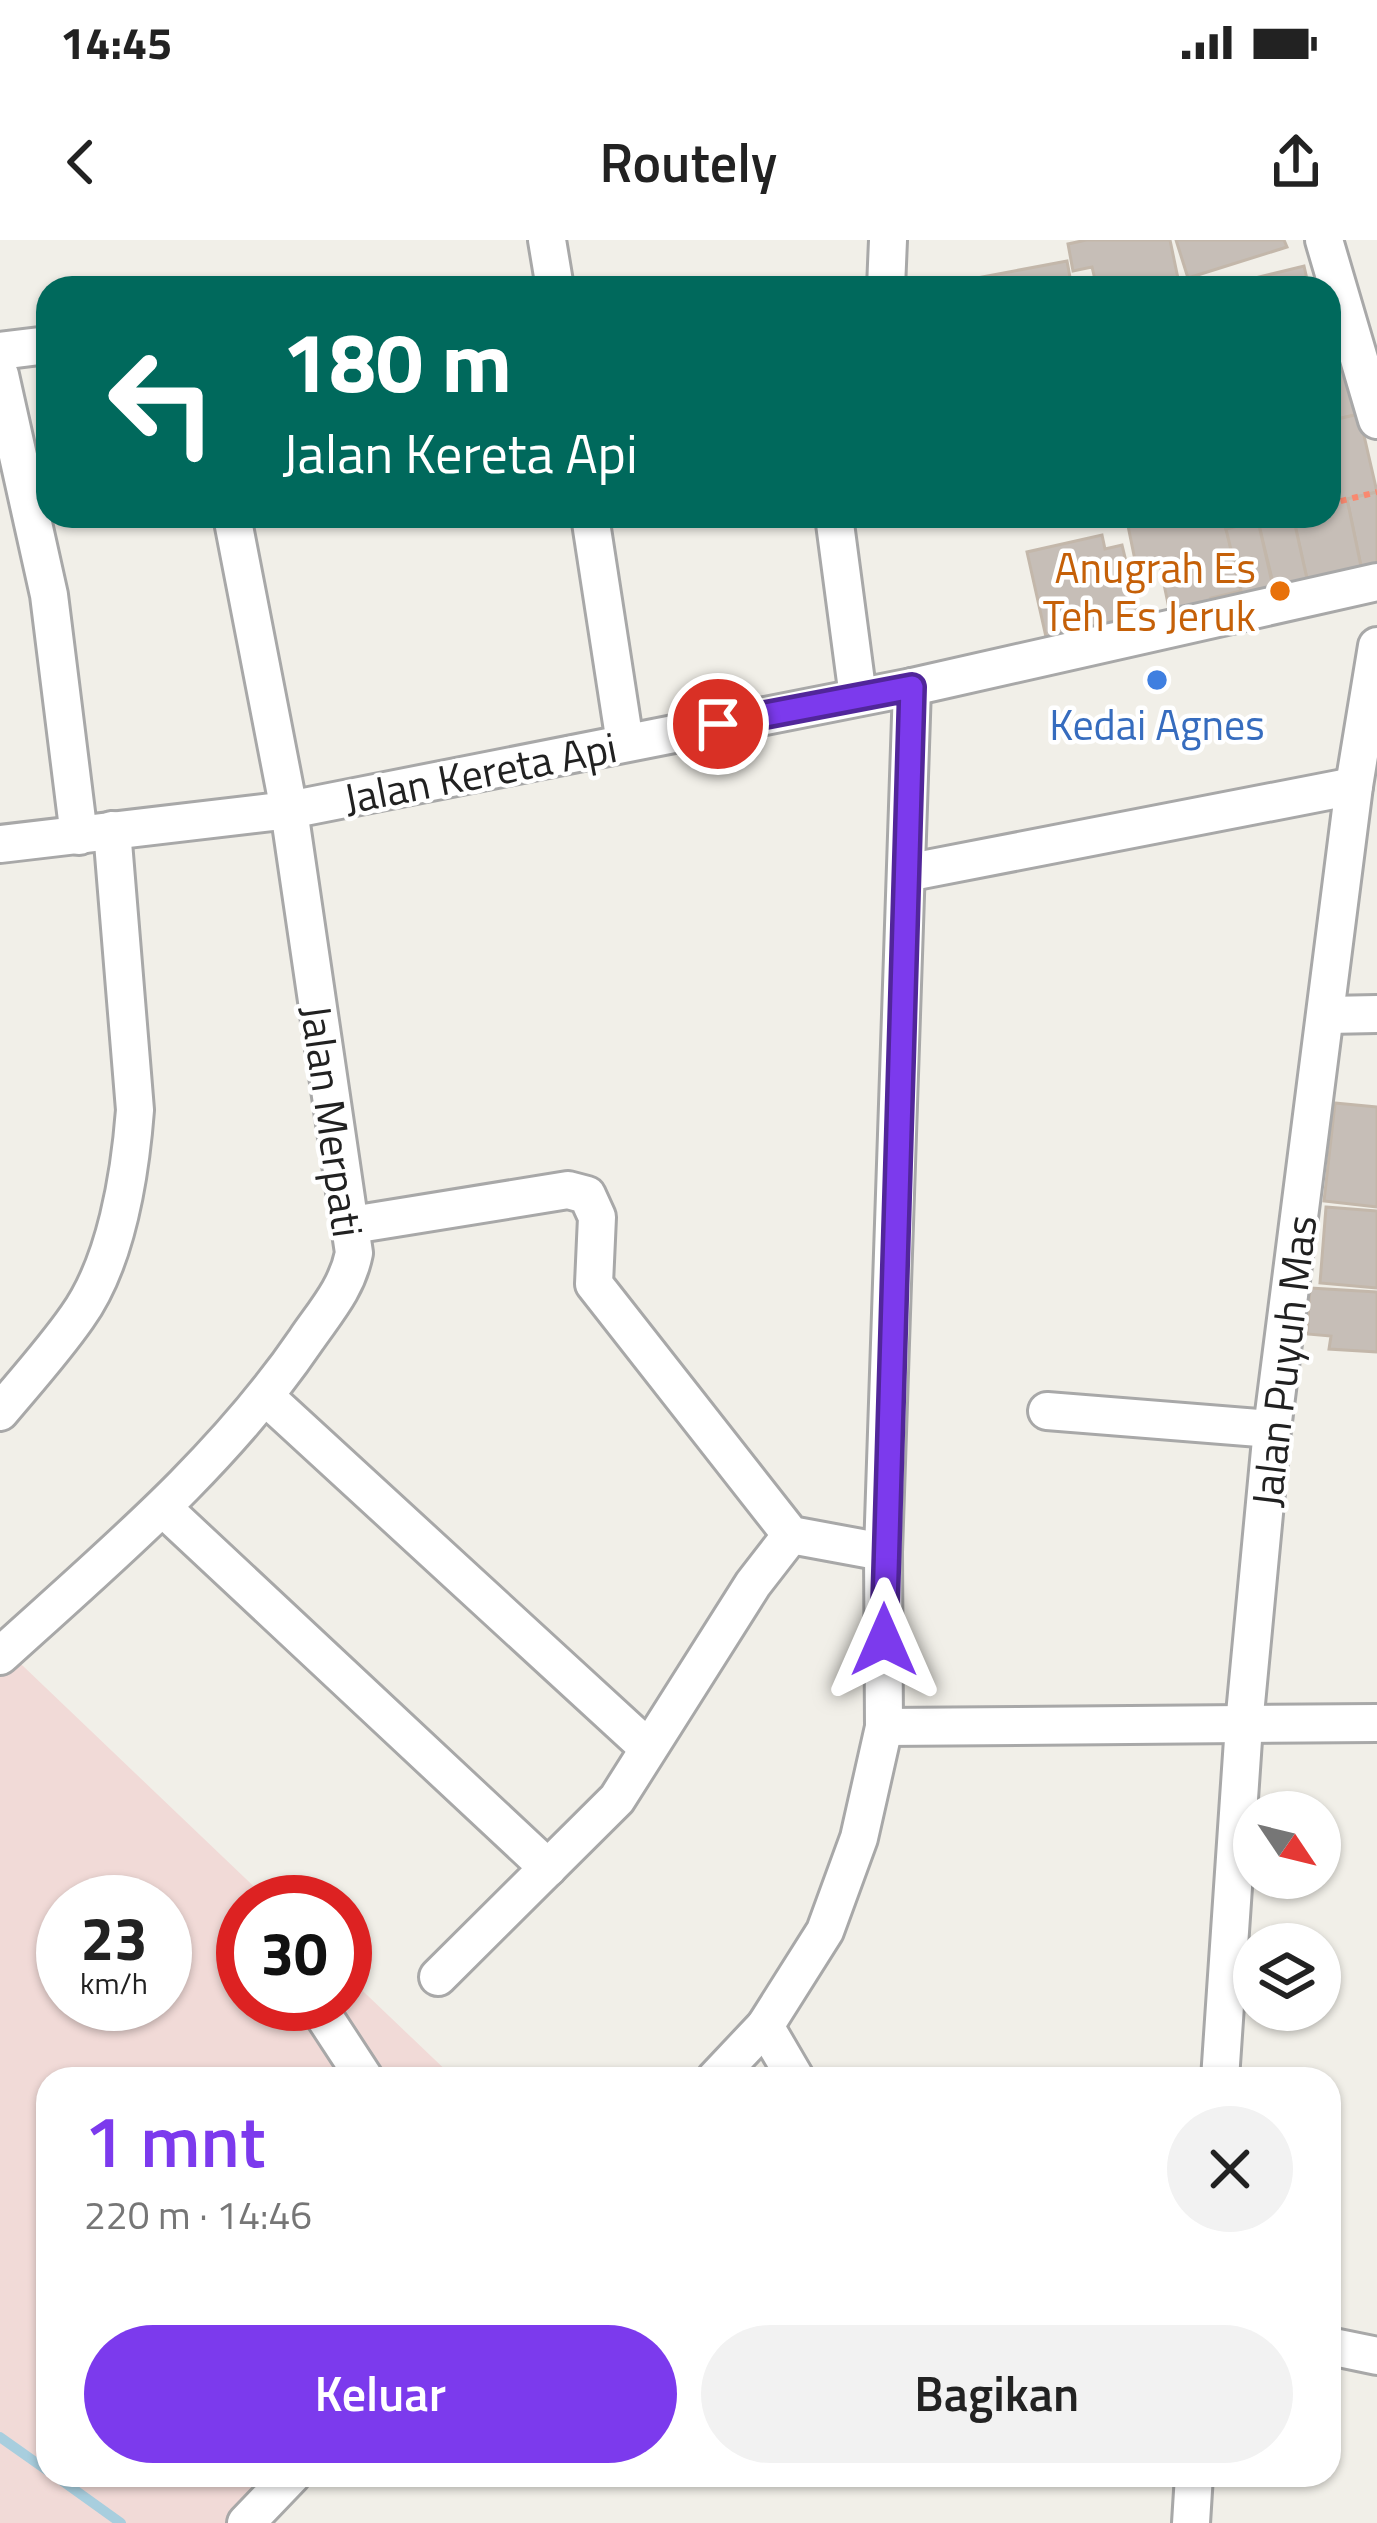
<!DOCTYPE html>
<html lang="id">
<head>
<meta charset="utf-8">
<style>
	:root { --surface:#fff; --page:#f2f2f2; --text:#222; --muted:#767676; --accent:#7c3aed }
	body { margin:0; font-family:"Titillium Web",sans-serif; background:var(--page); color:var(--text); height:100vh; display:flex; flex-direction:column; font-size:45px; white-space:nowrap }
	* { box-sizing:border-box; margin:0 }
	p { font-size:39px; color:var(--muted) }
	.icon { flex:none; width:66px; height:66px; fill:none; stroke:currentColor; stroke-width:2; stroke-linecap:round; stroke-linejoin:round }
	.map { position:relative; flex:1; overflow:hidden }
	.details { position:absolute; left:36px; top:1827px; width:1305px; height:420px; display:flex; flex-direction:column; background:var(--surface); border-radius:36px; box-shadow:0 3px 9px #0004 }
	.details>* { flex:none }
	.banner { position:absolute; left:36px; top:36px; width:1305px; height:252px; border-radius:36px; box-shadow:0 3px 9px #0004; background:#00695c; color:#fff; overflow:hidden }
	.needle { width:78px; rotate:125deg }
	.fabs { position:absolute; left:1233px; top:1551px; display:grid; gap:24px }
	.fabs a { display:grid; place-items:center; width:108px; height:108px; border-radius:50%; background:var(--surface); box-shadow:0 3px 9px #0004; font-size:60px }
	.speed { position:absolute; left:36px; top:1635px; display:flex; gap:24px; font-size:60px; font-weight:700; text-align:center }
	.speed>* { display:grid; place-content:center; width:156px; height:156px; border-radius:50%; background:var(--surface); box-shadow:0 3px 9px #0004; line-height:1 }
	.speed small { font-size:30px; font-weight:400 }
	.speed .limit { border:18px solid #d22; background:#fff; color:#111 }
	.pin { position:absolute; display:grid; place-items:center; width:102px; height:102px; color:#fff; margin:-51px; border:6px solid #fff; border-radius:50%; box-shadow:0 3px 12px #0007 }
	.me { position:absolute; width:132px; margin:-66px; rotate:0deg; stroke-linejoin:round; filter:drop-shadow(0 0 9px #0008) }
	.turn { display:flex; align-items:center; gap:42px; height:252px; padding:0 48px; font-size:54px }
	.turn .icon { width:156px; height:156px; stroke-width:2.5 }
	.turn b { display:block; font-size:84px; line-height:102px }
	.round { display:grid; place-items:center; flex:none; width:126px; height:126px; border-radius:63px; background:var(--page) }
	.head { display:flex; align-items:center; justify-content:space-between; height:204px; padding:0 48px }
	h1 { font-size:72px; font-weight:600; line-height:90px; color:var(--accent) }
	.primary-button { display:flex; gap:24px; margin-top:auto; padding:24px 48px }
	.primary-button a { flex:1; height:138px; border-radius:72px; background:var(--accent); color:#fff; font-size:48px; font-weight:600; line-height:138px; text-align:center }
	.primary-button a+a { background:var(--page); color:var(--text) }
	.status { display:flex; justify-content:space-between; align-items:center; height:84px; padding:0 60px; background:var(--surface); direction:ltr }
	.status svg { height:33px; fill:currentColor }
	header { display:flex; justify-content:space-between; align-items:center; height:156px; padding:0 48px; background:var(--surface); font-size:54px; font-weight:600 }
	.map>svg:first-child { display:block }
</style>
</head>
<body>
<div class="status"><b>14:45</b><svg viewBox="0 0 49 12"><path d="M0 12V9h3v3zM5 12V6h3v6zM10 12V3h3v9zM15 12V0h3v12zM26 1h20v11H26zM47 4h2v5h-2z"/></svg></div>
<header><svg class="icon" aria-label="back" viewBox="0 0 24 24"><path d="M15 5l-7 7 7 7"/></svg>Routely<svg class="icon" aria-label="share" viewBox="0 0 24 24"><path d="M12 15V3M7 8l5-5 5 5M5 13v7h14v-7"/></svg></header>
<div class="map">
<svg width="1377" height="2283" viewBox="0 0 1377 2283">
	<rect width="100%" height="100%" fill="#f1efe8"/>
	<!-- commercial -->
	<path fill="#f1dad7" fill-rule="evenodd" d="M 0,1404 L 270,1662 L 243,1662 L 243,1764 L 345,1764 L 345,1734 L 455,1839 L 48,1839 L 48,2235 L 313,2235 L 259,2283 L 0,2283 ZM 63,1662 L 165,1662 L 165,1764 L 63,1764 Z"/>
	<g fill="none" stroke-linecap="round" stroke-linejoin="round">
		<!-- stream -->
		<g stroke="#a8cede" stroke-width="10">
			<polyline points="0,2197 48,2231"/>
			<polyline points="54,2235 121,2283"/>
		</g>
	</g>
	<!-- building -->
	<g fill="#c6beb7" stroke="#c3b7aa" stroke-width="3">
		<polygon points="1086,0 1170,0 1180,48 1097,48 1092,27 1073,31 1068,4"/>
		<polygon points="1176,0 1284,0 1287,7 1188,38"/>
		<polygon points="1067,21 1072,48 978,48 977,38"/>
		<polygon points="1304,26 1309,48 1215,48"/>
		<polygon points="1343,105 1359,174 1329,181 1329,108"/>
		<polygon points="1359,174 1377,252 1329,264 1329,181"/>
		<polygon points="1377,252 1377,333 1363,336 1347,259"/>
		<polygon points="1347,259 1363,336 1309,348 1293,276 1329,276 1329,264"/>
		<polygon points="1126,276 1223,276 1241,351 1211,358 1214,369 1171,378 1160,325 1137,330"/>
		<polygon points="1223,276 1278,276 1226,289"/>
		<polygon points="1278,276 1293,276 1307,339 1274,347 1258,281"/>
		<polygon points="1258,281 1276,360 1245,367 1226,289"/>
		<polygon points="1102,295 1105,309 1122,305 1139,375 1046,397 1027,312"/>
		<polygon points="1335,863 1377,867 1377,967 1324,961"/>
		<polygon points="1326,967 1377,971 1377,1048 1320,1043"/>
		<polygon points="1310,1048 1377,1052 1377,1112 1329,1109 1331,1096 1307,1094"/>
	</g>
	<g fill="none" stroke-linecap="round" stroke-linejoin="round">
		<defs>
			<g id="minor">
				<polyline points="547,0 555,48"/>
				<polyline points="1324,0 1377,180"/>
				<polyline points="886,48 888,0"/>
				<polyline points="0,111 48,105"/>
				<polyline points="0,135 49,355 79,596"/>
				<polyline points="590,276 625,503"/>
				<polyline points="834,276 858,457"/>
				<polyline points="0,604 289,570 912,447 1377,342"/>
				<polyline points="906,633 1354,546"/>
				<polyline points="1328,775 1377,774"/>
				<polyline points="352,985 568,950 587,955 597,977 594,1044 791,1295 883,1312"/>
				<polyline points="267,1158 648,1508"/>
				<polyline points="1047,1171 1272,1189"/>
				<path d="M 0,1172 C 26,1141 54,1110 77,1077 C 116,1023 130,935 135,870 L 112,590"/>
				<polyline points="163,1268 548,1628"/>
				<path d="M 0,1416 C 109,1317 223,1222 306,1100 C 326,1071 347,1048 354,1013 L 289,570 L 232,276"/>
				<polyline points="884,1487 1377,1483"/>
				<polyline points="438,1737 617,1559 753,1344 791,1295"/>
				<polyline points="316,1764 365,1839"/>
				<polyline points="765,1786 796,1839"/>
				<polyline points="715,1839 765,1786 825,1691 859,1598 884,1487 883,1312 912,447"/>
				<polyline points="1220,1839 1244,1485 1272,1189 1354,546 1377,406"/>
				<polyline points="1329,2106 1377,2116"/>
				<polyline points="246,2283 292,2235"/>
				<polyline points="1191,2283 1194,2235"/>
			</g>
		</defs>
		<!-- minor casing -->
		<use href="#minor" stroke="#a8a8a8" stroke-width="42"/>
		<!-- path -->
		<polyline stroke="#f98970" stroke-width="6" stroke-dasharray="6 6" stroke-linecap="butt" points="1329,264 1377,252"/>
		<!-- minor -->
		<use href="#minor" stroke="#fff" stroke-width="36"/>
	</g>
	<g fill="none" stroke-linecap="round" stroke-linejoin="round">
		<defs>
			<polyline id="route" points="718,484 912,447 884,1400"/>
		</defs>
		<!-- route casing -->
		<use href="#route" stroke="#51269a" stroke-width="30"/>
		<!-- route -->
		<use href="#route" stroke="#7c3aed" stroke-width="21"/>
	</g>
	<!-- markers -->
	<circle fill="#e8710a" stroke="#fff" stroke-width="4.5" cx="1280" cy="351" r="12"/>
	<circle fill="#3f7fe0" stroke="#fff" stroke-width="4.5" cx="1157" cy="440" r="12"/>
	<g text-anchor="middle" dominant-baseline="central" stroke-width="9" stroke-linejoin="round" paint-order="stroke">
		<!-- food labels -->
		<g font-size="42" fill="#c56008" stroke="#fff" text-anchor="end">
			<text x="1256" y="327">Anugrah Es<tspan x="1256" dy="48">Teh Es Jeruk</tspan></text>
		</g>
		<!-- shop labels -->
		<g font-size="42" fill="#366cbe" stroke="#fff">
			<text x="1157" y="484">Kedai Agnes</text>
		</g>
		<!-- street labels -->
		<g font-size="42" fill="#212121" stroke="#fff">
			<text transform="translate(480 532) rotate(-11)">Jalan Kereta Api</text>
			<text transform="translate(333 881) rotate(82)">Jalan Merpati</text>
			<text transform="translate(1283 1121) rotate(-83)">Jalan Puyuh Mas</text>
		</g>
	</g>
</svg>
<div class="fabs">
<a><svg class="needle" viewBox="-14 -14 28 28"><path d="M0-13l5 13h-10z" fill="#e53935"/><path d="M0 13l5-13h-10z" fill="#767676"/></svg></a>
<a><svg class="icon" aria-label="layers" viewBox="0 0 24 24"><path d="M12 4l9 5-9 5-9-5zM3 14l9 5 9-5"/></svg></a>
</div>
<div class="speed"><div>23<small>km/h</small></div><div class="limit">30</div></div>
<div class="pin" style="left:718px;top:484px;background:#d93025"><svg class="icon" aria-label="arrive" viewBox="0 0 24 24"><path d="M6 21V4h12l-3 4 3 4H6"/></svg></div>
<svg class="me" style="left:884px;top:1400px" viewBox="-20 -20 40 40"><path d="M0-17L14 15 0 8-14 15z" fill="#7c3aed" stroke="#fff" stroke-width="4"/></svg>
<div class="banner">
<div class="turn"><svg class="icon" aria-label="left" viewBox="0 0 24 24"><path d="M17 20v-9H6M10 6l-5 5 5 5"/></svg><div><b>180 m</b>Jalan Kereta Api</div></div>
</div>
<section class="details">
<div class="head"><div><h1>1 mnt</h1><p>220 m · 14:46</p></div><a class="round"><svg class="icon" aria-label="close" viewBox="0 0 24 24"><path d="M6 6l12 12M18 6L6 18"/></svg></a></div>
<div class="primary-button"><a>Keluar</a><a>Bagikan</a></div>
</section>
</div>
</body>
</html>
